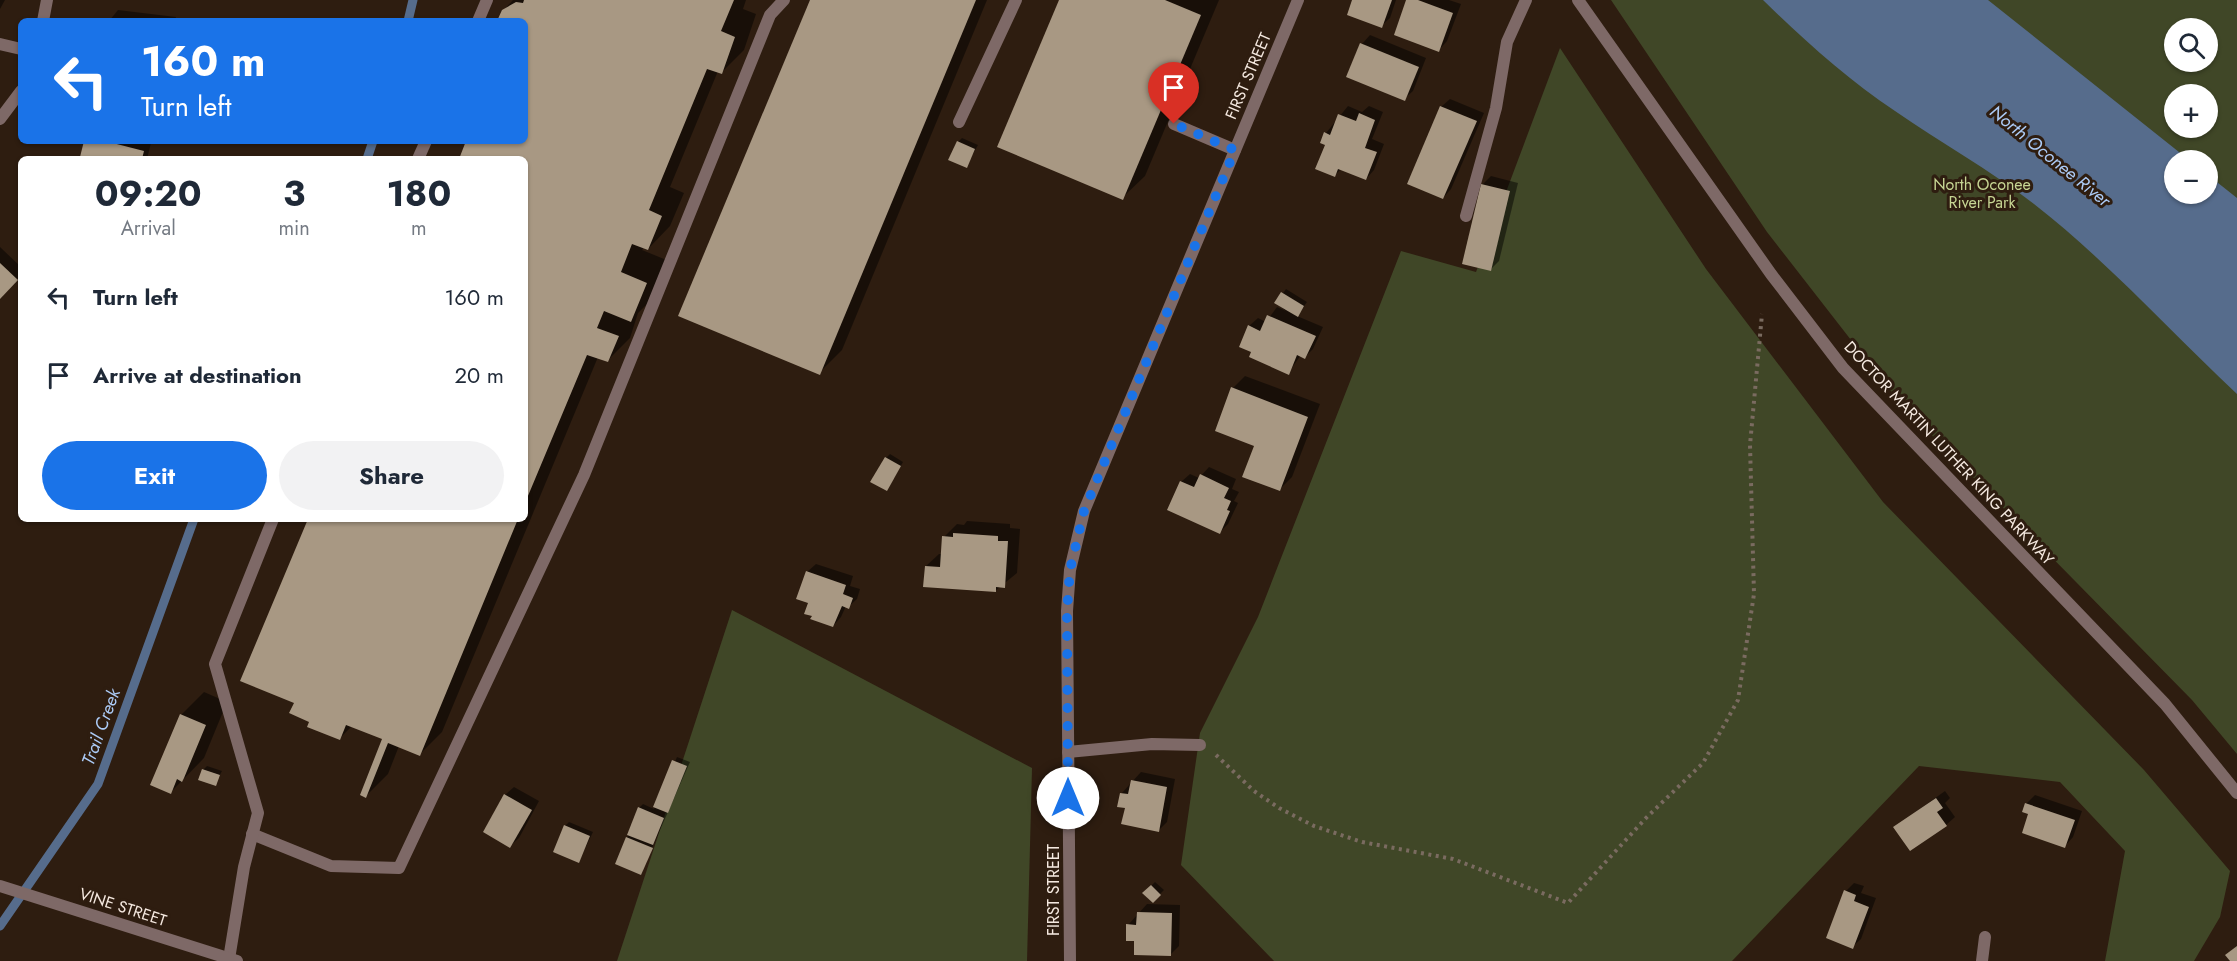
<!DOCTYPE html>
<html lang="en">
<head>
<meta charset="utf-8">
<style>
	:root { --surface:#fff; --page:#f2f2f3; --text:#1f2937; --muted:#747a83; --accent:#1a73e8 }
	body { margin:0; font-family:Jost,sans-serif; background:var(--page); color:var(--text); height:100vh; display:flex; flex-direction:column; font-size:22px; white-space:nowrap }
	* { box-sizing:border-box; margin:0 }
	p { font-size:20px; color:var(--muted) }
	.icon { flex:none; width:33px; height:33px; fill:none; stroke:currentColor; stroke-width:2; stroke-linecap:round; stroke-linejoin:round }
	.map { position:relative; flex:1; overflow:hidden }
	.drawer { position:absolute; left:18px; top:156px; width:510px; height:366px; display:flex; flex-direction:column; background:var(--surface); border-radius:9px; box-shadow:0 2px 4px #0004 }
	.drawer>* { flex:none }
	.banner { position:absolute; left:18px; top:18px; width:510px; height:126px; border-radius:9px; box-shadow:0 2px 4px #0004; background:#1a73e8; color:#fff; overflow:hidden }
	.fabs { position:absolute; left:2164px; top:18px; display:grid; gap:12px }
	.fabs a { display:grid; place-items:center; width:54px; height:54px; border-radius:50%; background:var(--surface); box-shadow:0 2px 4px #0004; font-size:30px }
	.pin { position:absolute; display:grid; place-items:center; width:51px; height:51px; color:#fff; margin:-62px -26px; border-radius:50% 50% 50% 0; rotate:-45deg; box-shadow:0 0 6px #0007 }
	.pin .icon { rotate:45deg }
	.me { position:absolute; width:66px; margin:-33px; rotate:0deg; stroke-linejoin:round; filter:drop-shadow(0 0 4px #0008) }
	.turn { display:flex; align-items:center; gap:21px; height:126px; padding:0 24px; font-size:27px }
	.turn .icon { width:78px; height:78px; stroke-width:2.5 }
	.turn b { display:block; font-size:42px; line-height:51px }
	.eta { display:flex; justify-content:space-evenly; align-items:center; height:102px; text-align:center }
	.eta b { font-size:36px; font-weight:700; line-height:42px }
	.cta { display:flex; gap:12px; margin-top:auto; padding:12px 24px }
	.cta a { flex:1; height:69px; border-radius:36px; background:var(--accent); color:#fff; font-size:24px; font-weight:700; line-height:69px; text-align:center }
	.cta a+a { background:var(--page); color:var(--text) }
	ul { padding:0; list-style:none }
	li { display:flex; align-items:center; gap:18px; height:78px; padding:0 24px }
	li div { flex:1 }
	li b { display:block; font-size:22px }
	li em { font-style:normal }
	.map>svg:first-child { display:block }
</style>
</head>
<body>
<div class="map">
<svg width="2237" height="961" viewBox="0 0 2237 961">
	<rect width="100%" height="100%" fill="#2e1d10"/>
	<!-- green -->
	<g fill="#404727" fill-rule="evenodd">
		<path d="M 1611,0 L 2237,0 L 2237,754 L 2192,700 L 1900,403 L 1767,232 ZM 2175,28 L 2208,28 L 2208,62 L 2175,62 ZM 2175,94 L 2208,94 L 2208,128 L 2175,128 ZM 2175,160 L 2208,160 L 2208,194 L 2175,194 Z"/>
		<polygon points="1560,48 1706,269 1883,502 2144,770 2230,871 2220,917 2194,961 2105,961 2125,851 2060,782 1919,766 1732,961 1274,961 1181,865 1200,733 1258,617 1401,251 1476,272"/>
		<polygon points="732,610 1032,768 1027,961 617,961"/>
	</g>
	<!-- water -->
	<path fill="#566c8c" d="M 1763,0 L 1988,0 L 2189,160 L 2175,160 L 2175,194 L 2208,194 L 2208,175 L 2237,198 L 2237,394 C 2170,331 2107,261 2034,204 C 1990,170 1941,143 1895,111 C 1847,79 1804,40 1763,0 Z"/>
	<!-- shadow -->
	<g fill="#0007">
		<polygon points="0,0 5,0 0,9"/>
		<polygon points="513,0 746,0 743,9 756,14 744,50 721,73 718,71 670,187 684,193 670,226 648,249 644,247 642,250 669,261 653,298 638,313 630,338 607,361 598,357 442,732 420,754 399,746 388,774 366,796 384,738 352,726 340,738 311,721 296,702 309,519 525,519 525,159 460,159 468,141 525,141 525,21 499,21 503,11"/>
		<polygon points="812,0 987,0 842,350 819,373"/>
		<polygon points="1061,0 1219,0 1145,176 1122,198"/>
		<polygon points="1354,0 1396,0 1390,18 1381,26"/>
		<polygon points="1408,0 1449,0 1461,4 1447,41 1439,50"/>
		<polygon points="118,10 176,17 175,21 109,21"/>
		<polygon points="1370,35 1426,58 1413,91 1404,99 1348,76 1362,44"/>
		<polygon points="1450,99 1484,113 1451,189 1443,198 1441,107"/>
		<polygon points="1348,106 1362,112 1369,106 1383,112 1372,139 1384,144 1374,170 1366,179 1341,169 1335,175 1326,133"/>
		<polygon points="962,138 978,145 966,166 958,142"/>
		<polygon points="86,141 143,141 151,143 147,159 90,159"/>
		<polygon points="1491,176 1518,183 1499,261 1491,269 1482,185"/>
		<polygon points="0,247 21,267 21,275 0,298"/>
		<polygon points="1286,289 1307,302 1297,316 1323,327 1313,349 1305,357 1301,355 1288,373 1253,352 1249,326 1258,318 1266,322 1277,307 1286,311 1276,303"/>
		<polygon points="1245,376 1320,404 1292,477 1280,489 1256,445 1233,388"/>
		<polygon points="890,454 903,462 887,489 886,458"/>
		<polygon points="1209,467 1236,479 1232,489 1239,492 1234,501 1238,503 1228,524 1220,532 1181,482 1190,474 1199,478"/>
		<polygon points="967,521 1010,524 1010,528 1020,529 1017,573 995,591 926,566 939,554 943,554 944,537 957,524 964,525"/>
		<polygon points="816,564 853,576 850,586 860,589 857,599 848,607 846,606 841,617 833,626 810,602 807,572"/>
		<polygon points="204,692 227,702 204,758 171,792 181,715"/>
		<polygon points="677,757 690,762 641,873 627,838 639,808 643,804 654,809"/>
		<polygon points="207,766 222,771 215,784 203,770"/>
		<polygon points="1141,772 1175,779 1167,822 1158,831 1126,807 1121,794"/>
		<polygon points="514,787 539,801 519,838 510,846 505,795"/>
		<polygon points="1945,791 1950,798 1945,803 1955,817 1946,825 1895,827"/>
		<polygon points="2035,795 2082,811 2073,837 2065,846 2030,813 2026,804"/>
		<polygon points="569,822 593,832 579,861 565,826"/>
		<polygon points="1155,882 1164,890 1153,901 1144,893"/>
		<polygon points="1854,883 1864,886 1861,893 1876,898 1861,939 1852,947 1846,891"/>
		<polygon points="1147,904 1180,905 1179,946 1171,954 1136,940 1128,925"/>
	</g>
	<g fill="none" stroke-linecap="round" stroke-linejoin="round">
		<!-- stream -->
		<g stroke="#566c8c" stroke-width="9">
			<polyline points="408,21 413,0"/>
			<polyline points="367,159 373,141"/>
			<polyline points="0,926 98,784 194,519"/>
		</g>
	</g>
	<!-- building -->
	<g fill="#a89883">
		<polygon points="524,0 734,0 721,31 735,37 722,74 707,69 649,210 662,216 648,250 632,244 621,272 647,283 631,322 604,311 597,328 619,336 608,362 587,355 525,503 525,159 459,159 466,141 525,141 525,21 497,21 502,10 516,2 523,3"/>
		<polygon points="810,0 976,0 820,375 678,316"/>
		<polygon points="1059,0 1165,0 1201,15 1123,200 997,147"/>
		<polygon points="1352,0 1392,0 1382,28 1347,15"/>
		<polygon points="1406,0 1418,0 1453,13 1439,52 1394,35"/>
		<polygon points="1360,43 1419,67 1405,101 1346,77"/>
		<polygon points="1440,106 1477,121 1443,199 1407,184"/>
		<polygon points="1359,113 1375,120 1365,148 1377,152 1366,180 1338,169 1335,177 1315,169 1325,145 1320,143 1324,132 1330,135 1338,114 1356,121"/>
		<polygon points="84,141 105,141 144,151 142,159 88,159 80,157"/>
		<polygon points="957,141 975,149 967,168 948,160"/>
		<polygon points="1481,184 1510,191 1491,271 1462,264"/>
		<polygon points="0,263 18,280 0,299"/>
		<polygon points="1281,292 1304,306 1298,317 1274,303"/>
		<polygon points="1267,315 1316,336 1305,359 1297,355 1289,375 1249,357 1251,352 1239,347 1248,325 1260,331"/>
		<polygon points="1231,387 1308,417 1280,491 1242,477 1254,446 1215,431"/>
		<polygon points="885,457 901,466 887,491 870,482"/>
		<polygon points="1200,474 1229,488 1224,498 1231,501 1227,510 1230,511 1220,534 1167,510 1180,481 1194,487"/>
		<polygon points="308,519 518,519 420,756 388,743 366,798 360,795 382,739 346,725 340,740 307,727 309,722 289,713 294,703 240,681"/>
		<polygon points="953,533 998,536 998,541 1008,541 1005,588 996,587 996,592 923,587 925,566 940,567 942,536 953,537"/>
		<polygon points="806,571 846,585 843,594 853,598 849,609 842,606 833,627 810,619 812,616 804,614 808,603 796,599"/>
		<polygon points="180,714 206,725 184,778 182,782 177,779 171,794 150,785"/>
		<polygon points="672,760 687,766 668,813 653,807"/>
		<polygon points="202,769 220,775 216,786 198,780"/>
		<polygon points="1131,780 1167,787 1159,832 1121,824 1125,808 1117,807 1120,793 1128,794"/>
		<polygon points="504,794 532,810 510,848 483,832"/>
		<polygon points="1936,798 1943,808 1937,812 1947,826 1910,851 1893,827"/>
		<polygon points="2025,803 2075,820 2065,848 2022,833 2028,814 2022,812"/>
		<polygon points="638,807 664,818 653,845 627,835"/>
		<polygon points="564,825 590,836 579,863 553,852"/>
		<polygon points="626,837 653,848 641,875 615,864"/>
		<polygon points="1151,885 1161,895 1153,903 1142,893"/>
		<polygon points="1844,890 1856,895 1854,901 1869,907 1853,949 1826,938"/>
		<polygon points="1137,912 1172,913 1171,956 1134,955 1134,941 1126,941 1126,924 1136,925"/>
		<polygon points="2237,946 2237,961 2230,961 2225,955"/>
	</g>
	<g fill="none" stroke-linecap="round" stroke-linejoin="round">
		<!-- path -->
		<polyline stroke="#7a6b60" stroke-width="4" stroke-dasharray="3 4.5" stroke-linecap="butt" points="1216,755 1254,791 1279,808 1314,826 1362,842 1453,859 1568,903 1646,818 1703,763 1738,700 1754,594 1750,445 1762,314"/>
		<!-- service -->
		<g stroke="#7e6967" stroke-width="12">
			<polyline points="478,21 487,0"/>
			<polyline points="0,44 21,49"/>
			<polyline points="959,122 1016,0"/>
			<polyline points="1174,124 1235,150"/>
			<polyline points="418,159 426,141"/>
			<polyline points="1466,216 1496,108 1507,42 1526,0"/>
			<polyline points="1068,752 1152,744 1200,745"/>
			<polyline points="252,834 331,866 399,868 584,475 770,15 784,0"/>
			<polyline points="229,959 244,867 258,813 215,664 273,519"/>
		</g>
		<!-- minor -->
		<g stroke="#7e6967" stroke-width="12">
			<polyline points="43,21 47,0"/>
			<polyline points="0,119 21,91"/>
			<polyline points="1982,961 1985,937"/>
		</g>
		<!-- tertiary -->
		<g stroke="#7e6967" stroke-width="12">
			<polyline points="1578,0 1771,274 1843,368 2165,704 2237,793"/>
			<polyline points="0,886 237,961"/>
			<polyline points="1070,961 1067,611 1070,570 1084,511 1298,0"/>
		</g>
	</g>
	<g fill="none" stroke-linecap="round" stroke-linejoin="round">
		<!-- route -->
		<polyline stroke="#1a73e8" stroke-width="10" stroke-dasharray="0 18" points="1068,798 1067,611 1070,570 1084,511 1235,150 1174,124"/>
	</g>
	<g text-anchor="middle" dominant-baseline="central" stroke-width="6" stroke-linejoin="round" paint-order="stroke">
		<!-- street labels -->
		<g font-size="16" fill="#f5e9e0" stroke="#2e1d10">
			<text transform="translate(1248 76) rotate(-67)">FIRST STREET</text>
			<text transform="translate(1949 453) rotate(47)">DOCTOR MARTIN LUTHER KING PARKWAY</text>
			<text transform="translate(1053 890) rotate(-90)">FIRST STREET</text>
			<text transform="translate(123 907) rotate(18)">VINE STREET</text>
		</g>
		<!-- park labels -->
		<g font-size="16" fill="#c6d593" stroke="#2e1d10">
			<text x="1982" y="184">North Oconee<tspan x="1982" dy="18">River Park</tspan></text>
		</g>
		<!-- water labels -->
		<g font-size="18" font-style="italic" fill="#accbf6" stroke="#2e1d10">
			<text transform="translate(2050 156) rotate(39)">North Oconee River</text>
			<text transform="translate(101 727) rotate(-70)">Trail Creek</text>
		</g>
	</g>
</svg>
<div class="fabs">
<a><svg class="icon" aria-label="search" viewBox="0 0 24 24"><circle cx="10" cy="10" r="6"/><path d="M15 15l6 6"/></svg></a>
<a>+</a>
<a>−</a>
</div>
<div class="pin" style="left:1174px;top:124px;background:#d93025"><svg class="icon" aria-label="arrive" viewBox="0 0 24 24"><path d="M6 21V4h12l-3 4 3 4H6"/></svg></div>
<svg class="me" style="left:1068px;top:798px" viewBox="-20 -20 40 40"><circle r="19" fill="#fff"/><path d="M0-13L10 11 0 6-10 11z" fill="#1a73e8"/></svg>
<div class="banner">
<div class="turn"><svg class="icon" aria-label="left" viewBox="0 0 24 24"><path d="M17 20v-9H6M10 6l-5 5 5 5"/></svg><div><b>160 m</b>Turn left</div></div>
</div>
<section class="drawer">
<div class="eta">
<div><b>09:20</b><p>Arrival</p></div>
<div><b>3</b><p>min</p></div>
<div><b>180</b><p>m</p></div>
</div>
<ul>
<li><svg class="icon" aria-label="left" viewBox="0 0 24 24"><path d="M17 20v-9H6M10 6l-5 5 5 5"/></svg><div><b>Turn left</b></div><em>160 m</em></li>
<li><svg class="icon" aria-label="arrive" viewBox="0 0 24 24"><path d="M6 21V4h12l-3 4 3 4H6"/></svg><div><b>Arrive at destination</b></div><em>20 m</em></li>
</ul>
<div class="cta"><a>Exit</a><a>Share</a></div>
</section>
</div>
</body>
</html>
